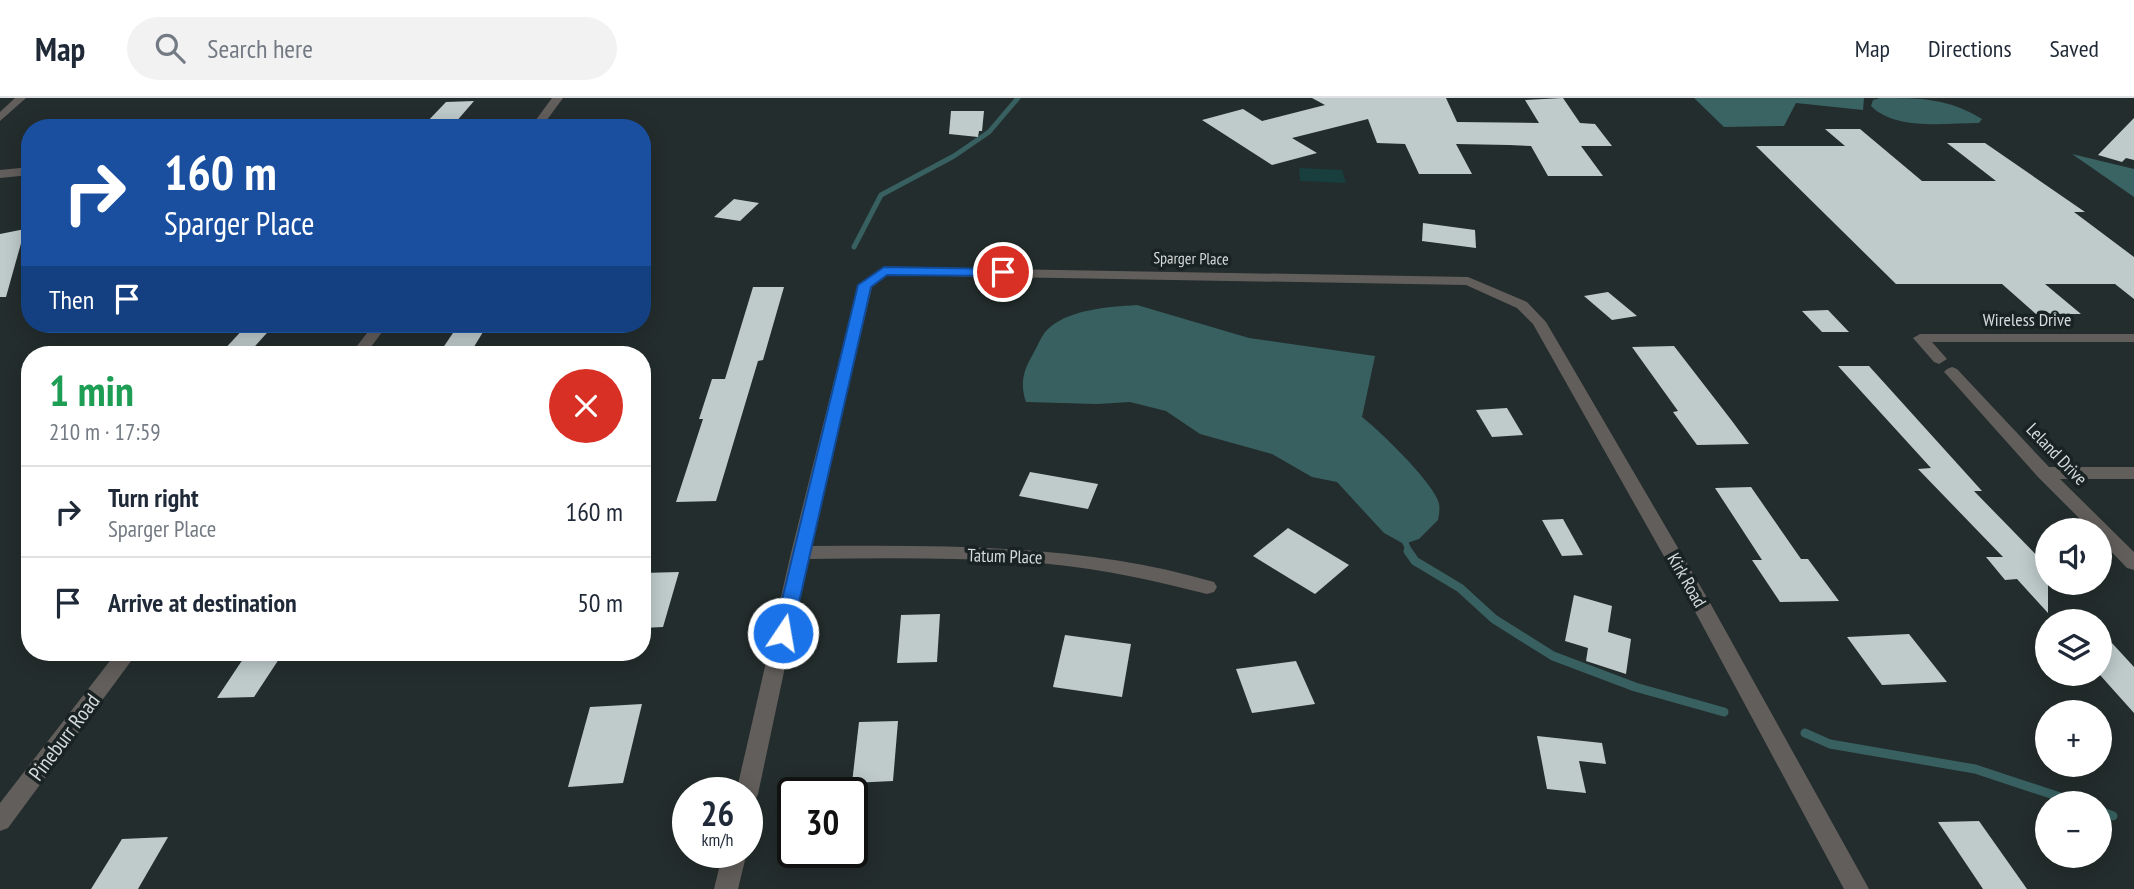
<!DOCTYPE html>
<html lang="en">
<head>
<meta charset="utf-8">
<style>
	:root { --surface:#fff; --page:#f2f2f3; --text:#1f2937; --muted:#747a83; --line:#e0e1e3 }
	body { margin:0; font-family:"PT Sans Narrow",sans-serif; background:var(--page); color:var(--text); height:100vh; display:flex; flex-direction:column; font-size:26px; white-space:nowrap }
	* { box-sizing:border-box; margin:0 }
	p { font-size:23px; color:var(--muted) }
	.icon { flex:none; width:38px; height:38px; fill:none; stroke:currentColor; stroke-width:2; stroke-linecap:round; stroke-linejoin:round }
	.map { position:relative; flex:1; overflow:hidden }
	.drawer { position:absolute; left:21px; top:248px; width:630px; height:315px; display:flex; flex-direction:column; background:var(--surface); border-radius:28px; box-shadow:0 4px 18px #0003 }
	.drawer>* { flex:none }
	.top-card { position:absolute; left:21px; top:21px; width:630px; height:214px; border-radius:28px; box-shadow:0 4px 18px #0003; background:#1a4fa0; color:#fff; overflow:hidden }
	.tools { position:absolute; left:2035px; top:420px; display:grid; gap:14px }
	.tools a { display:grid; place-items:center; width:77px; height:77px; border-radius:50%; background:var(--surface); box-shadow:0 4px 18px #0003; font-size:35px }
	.speed { position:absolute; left:672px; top:679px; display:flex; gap:14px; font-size:35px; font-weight:700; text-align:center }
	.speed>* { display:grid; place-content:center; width:91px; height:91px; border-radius:50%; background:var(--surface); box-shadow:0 4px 18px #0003; line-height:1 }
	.speed small { font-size:18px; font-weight:400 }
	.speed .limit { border:4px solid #111; border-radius:10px; background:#fff; color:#111 }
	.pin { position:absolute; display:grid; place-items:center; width:60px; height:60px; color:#fff; margin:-30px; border:4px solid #fff; border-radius:50%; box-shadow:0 2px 7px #0007 }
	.me { position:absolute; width:77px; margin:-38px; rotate:12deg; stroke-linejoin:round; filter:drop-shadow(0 0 5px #0008) }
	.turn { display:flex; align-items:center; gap:24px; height:147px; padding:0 28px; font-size:32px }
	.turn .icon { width:91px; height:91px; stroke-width:2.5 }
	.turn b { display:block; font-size:49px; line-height:60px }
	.then { display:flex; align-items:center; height:66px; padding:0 28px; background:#0003; gap:14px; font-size:26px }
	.round { display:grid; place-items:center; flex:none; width:74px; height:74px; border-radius:37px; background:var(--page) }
	.summary { display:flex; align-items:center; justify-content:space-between; height:119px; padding:0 28px }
	h1 { font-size:42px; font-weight:600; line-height:52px; color:#1e9e55 }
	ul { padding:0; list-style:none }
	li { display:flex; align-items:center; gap:21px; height:91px; padding:0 28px; border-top:2px solid var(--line) }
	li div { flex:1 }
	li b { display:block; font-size:26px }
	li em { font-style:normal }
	header { display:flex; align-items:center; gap:42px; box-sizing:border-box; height:98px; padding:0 35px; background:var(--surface); border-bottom:2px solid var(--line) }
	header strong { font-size:33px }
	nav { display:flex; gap:38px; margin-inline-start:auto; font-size:24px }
	.search { width:490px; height:63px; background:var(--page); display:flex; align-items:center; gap:18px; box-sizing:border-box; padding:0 24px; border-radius:38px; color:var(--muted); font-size:26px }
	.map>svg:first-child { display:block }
</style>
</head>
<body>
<header>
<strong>Map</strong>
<div class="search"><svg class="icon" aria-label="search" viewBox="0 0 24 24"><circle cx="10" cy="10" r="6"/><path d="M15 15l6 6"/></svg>Search here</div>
<nav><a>Map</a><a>Directions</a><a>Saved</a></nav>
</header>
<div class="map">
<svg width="2134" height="791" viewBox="0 0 2134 791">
	<rect width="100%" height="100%" fill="#242d2d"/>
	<!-- green -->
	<polygon fill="#183e3e" points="1299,70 1342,72 1346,85 1300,83"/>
	<!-- forest -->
	<g fill="#3a6363">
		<polygon points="1694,0 1864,0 1863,12 1796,5 1784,28 1724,29"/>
		<polygon points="2072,56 2134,71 2134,99"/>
	</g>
	<!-- water -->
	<g fill="#386060">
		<path d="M 1880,0 C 1922,0 1947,0 1982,21 L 1979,25 C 1946,25 1896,33 1871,8 L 1873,2 Z"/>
		<path d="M 1137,207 L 1249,240 L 1375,258 L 1362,319 C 1379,332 1436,387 1439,406 C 1440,410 1439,417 1438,422 L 1419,441 L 1404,446 L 1384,435 L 1337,384 L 1312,379 L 1272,356 L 1200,336 L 1166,313 L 1130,304 L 1097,306 L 1026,304 C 1020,287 1023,273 1032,258 C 1036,251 1040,241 1045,234 C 1066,211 1108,209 1137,207 Z"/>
	</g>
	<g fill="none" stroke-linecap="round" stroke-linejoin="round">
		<!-- stream-far2 -->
		<polyline stroke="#386060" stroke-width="5" points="854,149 881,97 954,58 989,34 1018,0"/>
		<!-- stream-far1 -->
		<polyline stroke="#386060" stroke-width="6" points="1402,437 1410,455"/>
		<!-- stream -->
		<g stroke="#386060" stroke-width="9">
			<polyline points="1408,453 1415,463 1460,490 1494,521 1553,558 1635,589 1724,614"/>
			<polyline points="1805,635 1830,646 1975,671 2078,705"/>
			<polyline points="2100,713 2113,718"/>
		</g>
	</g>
	<!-- building -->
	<g fill="#bfcbcb">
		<polygon points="1312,0 1446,0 1457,24 1539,25 1525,2 1563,0 1580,25 1595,26 1612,48 1581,48 1603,78 1548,78 1531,48 1509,47 1456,46 1472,76 1419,76 1405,46 1377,45 1368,21 1292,40 1317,55 1272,67 1202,22 1243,11 1262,23 1325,7"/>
		<polygon points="474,3 455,25 425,26 446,4"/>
		<polygon points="951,13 984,13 982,33 979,33 978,39 949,36"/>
		<polygon points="2134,20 2134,62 2126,60 2122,64 2098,57"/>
		<polygon points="1825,31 1860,31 1922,83 1996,83 1947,45 1985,45 2085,114 2074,114 2134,159 2134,201 2115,186 2045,186 2081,216 2036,216 2002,186 1896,186 1756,48 1845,48"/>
		<polygon points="734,101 759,105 740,123 714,119"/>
		<polygon points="1423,125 1475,132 1476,150 1422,143"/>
		<polygon points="25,131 6,199 0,199 0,136"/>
		<polygon points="753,189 784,189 763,262 758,263 716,403 676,404 703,321 699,321 712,281 725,281"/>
		<polygon points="1608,194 1637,218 1612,222 1584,198"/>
		<polygon points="1828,212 1849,234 1822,234 1802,213"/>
		<polygon points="248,226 275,226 247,257 219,257"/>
		<polygon points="483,234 469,257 438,257 453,235"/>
		<polygon points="1674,248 1732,323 1749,346 1697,347 1673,314 1678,313 1632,249"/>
		<polygon points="1838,268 1869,268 1982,393 1974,393 2048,469 2048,515 2017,481 2005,482 1986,459 2003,459 1918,371 1931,370"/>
		<polygon points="1507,310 1523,337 1492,339 1476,312"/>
		<polygon points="1030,374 1098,386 1088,411 1019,398"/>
		<polygon points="1751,389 1801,461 1808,461 1839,503 1780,504 1752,462 1762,462 1715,390"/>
		<polygon points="1563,421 1583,457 1562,458 1542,422"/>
		<polygon points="1288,430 1349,467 1315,496 1253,458"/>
		<polygon points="679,474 663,529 642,530 642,475"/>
		<polygon points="1574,497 1612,508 1608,534 1631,541 1626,576 1586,563 1588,550 1565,543"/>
		<polygon points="940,516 937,564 897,565 901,517"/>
		<polygon points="2100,532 2134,569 2134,615 2100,577"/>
		<polygon points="1909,536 1947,584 1882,587 1847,539"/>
		<polygon points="1065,537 1131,546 1122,599 1053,589"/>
		<polygon points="247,555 283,555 254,599 217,600"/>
		<polygon points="1296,563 1315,606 1252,615 1236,571"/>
		<polygon points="642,606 623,685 568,689 590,609"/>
		<polygon points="898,623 893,683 852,685 859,624"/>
		<polygon points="1537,638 1602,645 1606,666 1579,663 1586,695 1547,691"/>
		<polygon points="1979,723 2027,791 1983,791 1938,724"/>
		<polygon points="168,739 138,791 91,791 122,741"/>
	</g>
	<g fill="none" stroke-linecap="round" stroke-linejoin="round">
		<!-- minor -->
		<g fill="#625e5c" fill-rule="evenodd">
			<polygon points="15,0 26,0 0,23 0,14"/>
			<polygon points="552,0 563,0 541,30 530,30"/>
			<polygon points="30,69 30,77 0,80 0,72"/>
			<path d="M 884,169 L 1468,179 L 1527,204 L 1546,224 L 1709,503 L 1869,791 L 1844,791 L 1692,508 L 1533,226 L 1517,210 L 1466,187 L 887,177 L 872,189 L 811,448 C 945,447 1084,446 1214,484 L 1217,489 L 1214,494 L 1207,496 C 1155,483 1103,471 1049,466 C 969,459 888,460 808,461 L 758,696 L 755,703 L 747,705 L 747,695 L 736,695 L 791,455 L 858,187 Z"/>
			<polygon points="374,226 388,226 365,257 350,257"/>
			<polygon points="1920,236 2134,236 2134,244 1932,244 1947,261 1939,266 1934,264 1913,240"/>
			<polygon points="1952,269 1957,271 2049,369 2134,369 2134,381 2060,381 2134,454 2134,472 2127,470 2100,442 2100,432 2091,432 2038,379 1947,277 1944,274 1947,271"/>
			<polygon points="116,555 137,555 8,730 0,733 0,705"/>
			<polygon points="723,754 747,754 738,791 714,791"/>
		</g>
	</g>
	<!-- route -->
	<polygon fill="#1a73e8" stroke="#114b97" stroke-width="2" points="884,169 1003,171 1009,174 1003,178 887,177 871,189 792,535 789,540 776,540 774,535 858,187"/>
	<g text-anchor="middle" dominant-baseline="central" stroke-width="7" stroke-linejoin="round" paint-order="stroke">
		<!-- far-street labels -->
		<g font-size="16" fill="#d5dbda" stroke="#1a2323">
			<text transform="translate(1191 160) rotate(1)">Sparger Place</text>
		</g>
		<!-- street labels -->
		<g font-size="18" fill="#d5dbda" stroke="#1a2323">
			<text x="2027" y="221">Wireless Drive</text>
			<text transform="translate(2057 356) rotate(46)">Leland Drive</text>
			<text transform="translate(1005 458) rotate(2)">Tatum Place</text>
			<text transform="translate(1687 482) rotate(60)">Kirk Road</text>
		</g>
		<!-- near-street labels -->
		<g font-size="21" fill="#d5dbda" stroke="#1a2323">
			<text transform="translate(64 639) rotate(-53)">Pineburr Road</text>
		</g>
	</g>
</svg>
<div class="tools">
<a><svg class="icon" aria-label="sound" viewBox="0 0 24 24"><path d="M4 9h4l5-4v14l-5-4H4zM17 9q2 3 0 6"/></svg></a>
<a><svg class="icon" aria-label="layers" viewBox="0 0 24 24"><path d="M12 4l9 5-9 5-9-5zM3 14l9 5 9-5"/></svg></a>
<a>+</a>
<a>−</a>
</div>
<div class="speed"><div>26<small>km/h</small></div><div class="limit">30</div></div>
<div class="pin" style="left:1003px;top:174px;background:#d93025"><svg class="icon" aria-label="arrive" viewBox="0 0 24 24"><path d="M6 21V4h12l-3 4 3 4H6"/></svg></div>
<svg class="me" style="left:783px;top:535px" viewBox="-20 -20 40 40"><circle r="17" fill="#1a73e8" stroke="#fff" stroke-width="3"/><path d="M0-11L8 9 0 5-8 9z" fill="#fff"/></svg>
<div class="top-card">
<div class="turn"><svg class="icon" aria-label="right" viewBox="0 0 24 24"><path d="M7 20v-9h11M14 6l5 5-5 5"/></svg><div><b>160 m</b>Sparger Place</div></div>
<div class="then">Then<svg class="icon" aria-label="arrive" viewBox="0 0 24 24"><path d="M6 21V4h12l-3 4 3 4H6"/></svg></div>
</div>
<section class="drawer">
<div class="summary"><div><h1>1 min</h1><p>210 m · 17:59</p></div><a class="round" style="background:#d93025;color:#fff"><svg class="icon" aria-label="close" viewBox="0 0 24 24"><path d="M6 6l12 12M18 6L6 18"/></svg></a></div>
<ul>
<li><svg class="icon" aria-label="right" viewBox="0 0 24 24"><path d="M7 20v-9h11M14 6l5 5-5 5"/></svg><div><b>Turn right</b><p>Sparger Place</p></div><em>160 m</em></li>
<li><svg class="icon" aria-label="arrive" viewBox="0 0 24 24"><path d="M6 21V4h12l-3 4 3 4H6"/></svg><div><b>Arrive at destination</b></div><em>50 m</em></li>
</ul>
</section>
</div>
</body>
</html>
